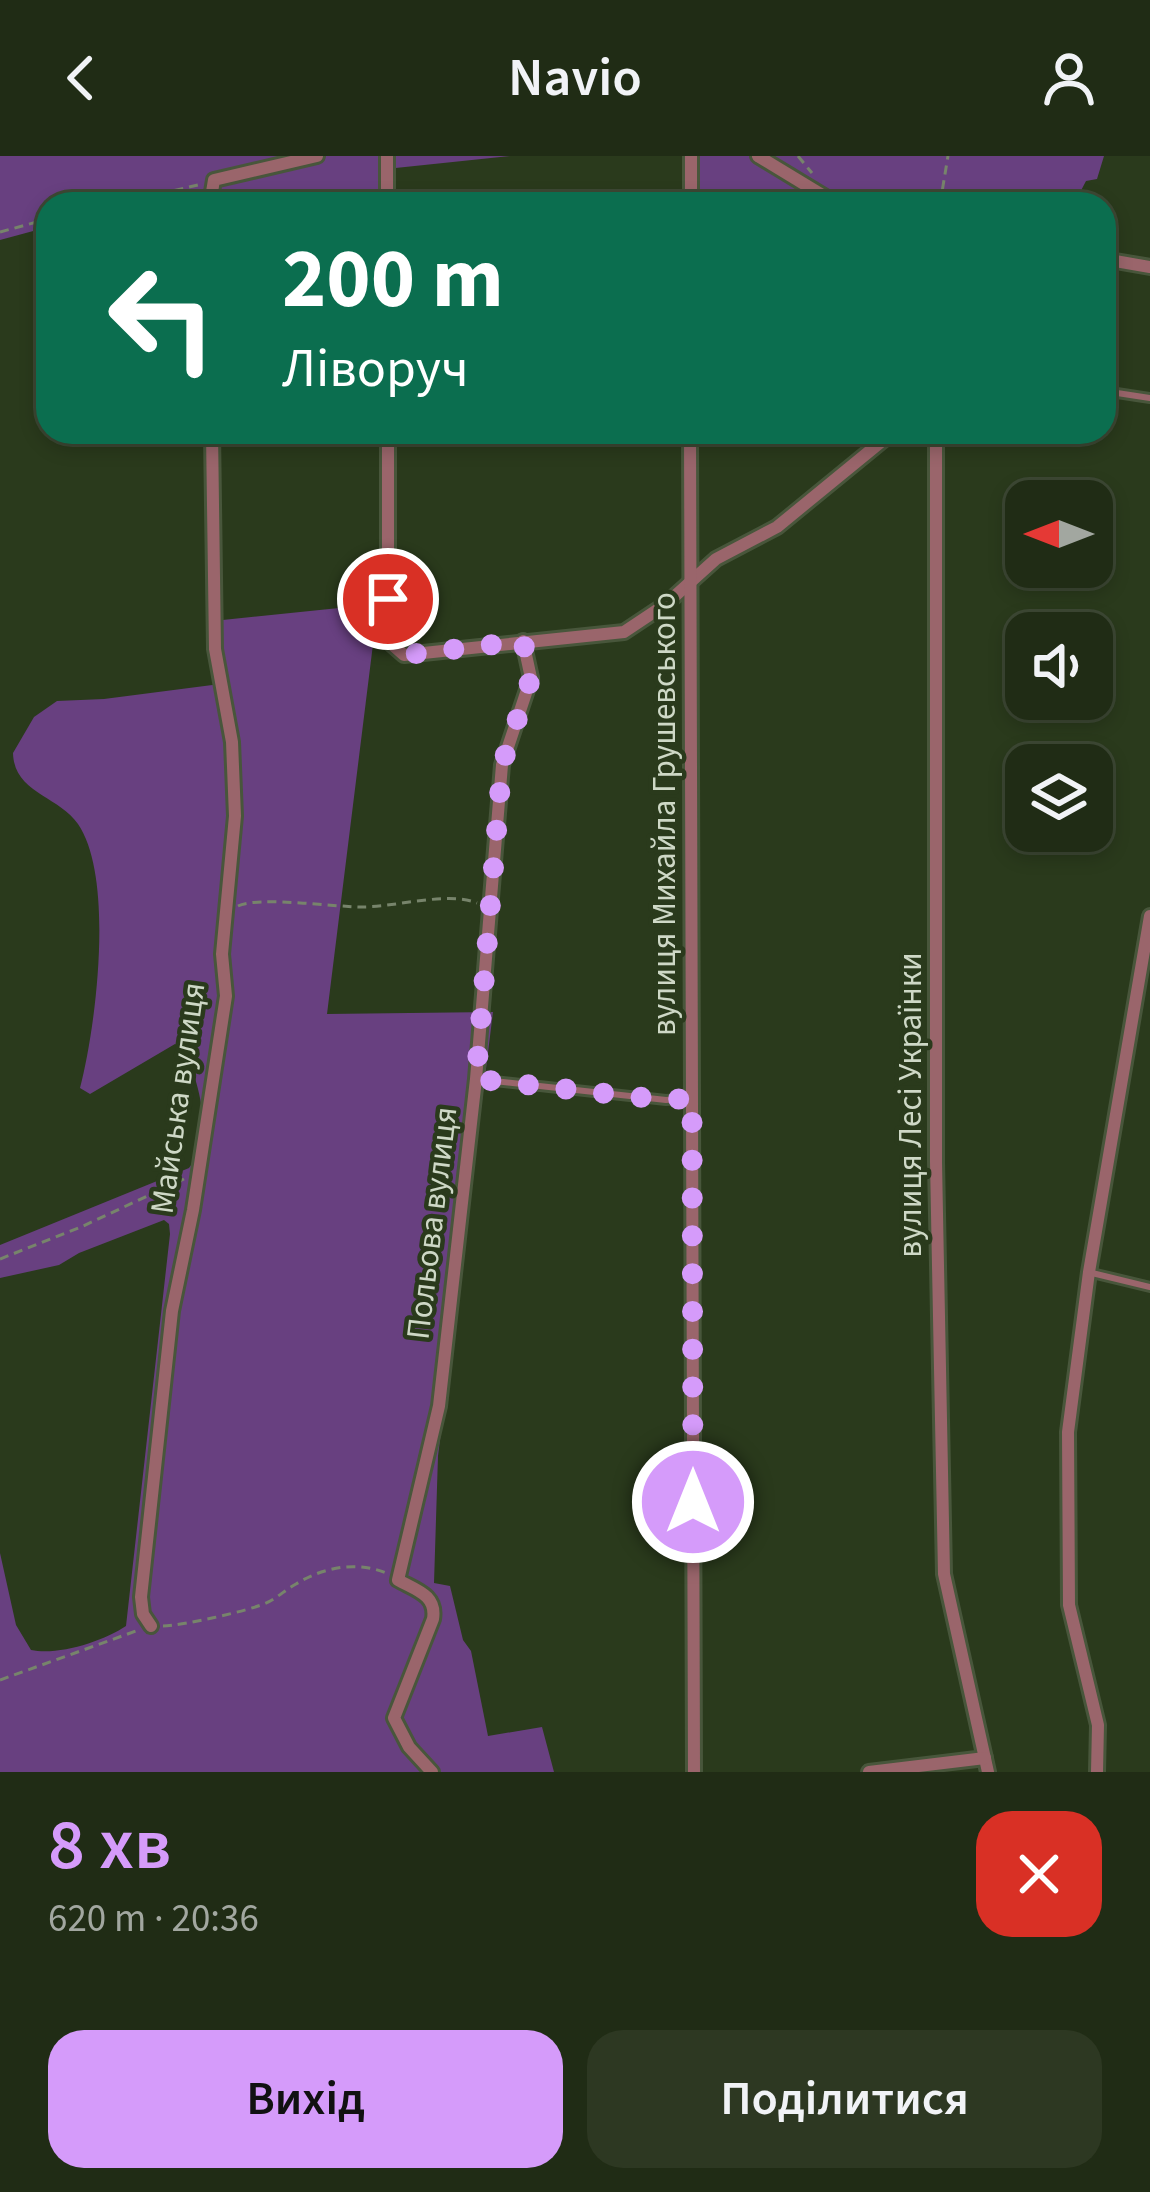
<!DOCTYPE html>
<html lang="uk">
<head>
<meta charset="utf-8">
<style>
	:root { --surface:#202c15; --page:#2d3822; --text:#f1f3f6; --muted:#a2a7a0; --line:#3d4834; --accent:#d59bfa }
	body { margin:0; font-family:"Source Sans 3",sans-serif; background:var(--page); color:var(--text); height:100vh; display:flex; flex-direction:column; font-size:45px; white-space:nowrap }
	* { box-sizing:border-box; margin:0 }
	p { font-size:39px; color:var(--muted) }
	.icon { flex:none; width:66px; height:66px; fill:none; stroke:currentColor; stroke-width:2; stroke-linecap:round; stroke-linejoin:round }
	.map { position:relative; height:1616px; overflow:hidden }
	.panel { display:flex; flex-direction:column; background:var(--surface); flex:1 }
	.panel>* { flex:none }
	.hud { position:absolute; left:36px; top:36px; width:1080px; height:252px; border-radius:36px; box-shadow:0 6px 18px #0003,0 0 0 3px var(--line); background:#0b6e4f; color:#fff; overflow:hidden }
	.needle { width:78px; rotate:270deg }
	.fabs { position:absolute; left:1005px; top:324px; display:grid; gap:24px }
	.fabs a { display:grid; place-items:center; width:108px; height:108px; border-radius:24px; background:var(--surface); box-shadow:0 6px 18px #0003,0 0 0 3px var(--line); font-size:60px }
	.pin { position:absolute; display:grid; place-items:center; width:102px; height:102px; color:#fff; margin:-51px; border:6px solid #fff; border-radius:50%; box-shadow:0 3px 12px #0007 }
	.me { position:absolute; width:132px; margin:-66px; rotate:0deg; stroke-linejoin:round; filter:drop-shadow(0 0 9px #0008) }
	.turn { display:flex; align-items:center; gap:42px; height:252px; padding:0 48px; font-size:54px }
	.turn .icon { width:156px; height:156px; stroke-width:2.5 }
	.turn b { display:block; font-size:84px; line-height:102px }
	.round { display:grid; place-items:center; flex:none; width:126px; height:126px; border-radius:36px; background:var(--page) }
	.head { display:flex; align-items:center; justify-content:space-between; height:204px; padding:0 48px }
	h1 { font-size:72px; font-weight:600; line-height:90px; color:var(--accent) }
	.button { display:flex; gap:24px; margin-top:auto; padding:24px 48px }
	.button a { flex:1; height:138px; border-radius:36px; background:var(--accent); color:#111; font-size:48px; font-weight:600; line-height:138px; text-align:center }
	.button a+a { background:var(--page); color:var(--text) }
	header { display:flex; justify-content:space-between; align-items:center; height:156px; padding:0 48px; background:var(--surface); font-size:54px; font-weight:600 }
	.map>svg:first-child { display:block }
</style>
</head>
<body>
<header><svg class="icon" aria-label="back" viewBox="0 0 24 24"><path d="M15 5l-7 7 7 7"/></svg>Navio<svg class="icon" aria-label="person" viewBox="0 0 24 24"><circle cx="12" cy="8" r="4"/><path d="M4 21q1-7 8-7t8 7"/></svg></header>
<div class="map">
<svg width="1150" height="1616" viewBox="0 0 1150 1616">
	<rect width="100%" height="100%" fill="#2a3a1c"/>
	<!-- green -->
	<g fill="#684080">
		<polygon points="0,0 510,0 386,13 385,48 200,48 200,39 195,38 150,48 48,48 48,71 0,84"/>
		<polygon points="699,0 1104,0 1097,23 1086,25 1074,48 700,48"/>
		<path d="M 205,276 L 216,276 L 213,465 L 378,448 L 327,858 L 493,856 L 438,1300 L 434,1427 L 450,1430 L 463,1484 L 471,1495 L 488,1580 L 542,1571 L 554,1616 L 0,1616 L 0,1397 L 16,1469 L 31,1494 C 58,1500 104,1485 126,1470 L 170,1078 L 169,1068 L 164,1064 L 79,1097 L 59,1109 L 0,1122 L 0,1089 L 189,1012 C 215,980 199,925 183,892 L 175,888 L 90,938 L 80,932 C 96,871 115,722 78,668 C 59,640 14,637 13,597 L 34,561 L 57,545 L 104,543 L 220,528 L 206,450 Z"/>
	</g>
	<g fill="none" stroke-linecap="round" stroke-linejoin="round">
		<defs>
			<g id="lane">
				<polyline points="1104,235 1150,242"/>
				<polyline points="476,923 666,944 692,942"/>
				<polyline points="1092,1117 1150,1131"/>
			</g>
			<g id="street">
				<polyline points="387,0 387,48"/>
				<polyline points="758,0 837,48"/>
				<polyline points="210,48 214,24 317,0"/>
				<polyline points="691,48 691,0"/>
				<polyline points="1104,103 1150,111"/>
				<polyline points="388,276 388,485 404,499 624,476 666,448 716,403 777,371 893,276"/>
				<polyline points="690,276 694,1616"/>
				<polyline points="936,276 936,1006 944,1418 988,1616"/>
				<polyline points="151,1470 143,1458 141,1441 172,1155 193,1054 226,840 222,798 235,660 232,586 215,493 212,276"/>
				<path d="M 432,1616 L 409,1591 L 394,1562 L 433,1463 C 437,1439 416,1434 398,1424 L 439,1250 L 476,923 L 502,609 L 531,522 L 523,485"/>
				<polyline points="869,1616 985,1602"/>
				<polyline points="1097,1616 1098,1569 1069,1449 1068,1276 1089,1116 1150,760"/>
			</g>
		</defs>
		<!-- lane casing -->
		<use href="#lane" stroke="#48563b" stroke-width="12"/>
		<!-- street casing -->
		<use href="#street" stroke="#48563b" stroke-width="18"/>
		<!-- path -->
		<g stroke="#77846b" stroke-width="3" stroke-dasharray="9 6" stroke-linecap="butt">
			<polyline points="798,0 812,17"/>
			<polyline points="116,48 202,28"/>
			<polyline points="940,48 948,0"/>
			<polyline points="0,76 48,63"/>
			<path d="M 238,750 C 258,740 334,751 362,751 C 396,751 448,735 477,747"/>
			<polyline points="0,1103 81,1071 184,1023"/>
			<path d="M 163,1470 C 185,1469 243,1456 264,1448 C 276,1443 285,1434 296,1428 C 323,1411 357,1405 386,1417"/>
			<polyline points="0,1524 136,1475"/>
		</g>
		<!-- lane -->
		<use href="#lane" stroke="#9a656b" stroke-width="6"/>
		<!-- street -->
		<use href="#street" stroke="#9a656b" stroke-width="12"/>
	</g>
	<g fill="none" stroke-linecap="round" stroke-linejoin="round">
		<!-- route -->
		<polyline stroke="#d59bfa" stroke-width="21" stroke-dasharray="0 37.8" points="388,443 388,485 404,499 523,485 531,522 502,609 476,923 665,944 692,942 693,1346"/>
	</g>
	<g text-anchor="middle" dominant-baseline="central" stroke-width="9" stroke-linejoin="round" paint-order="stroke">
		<!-- street labels -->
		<g font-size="33" fill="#ced8c6" stroke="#2a3a1c">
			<text transform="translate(664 658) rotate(-90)">вулиця Михайла Грушевського</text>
			<text transform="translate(178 942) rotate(-82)">Майська вулиця</text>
			<text transform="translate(910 949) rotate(-90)">вулиця Лесі Українки</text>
			<text transform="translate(432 1067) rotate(-83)">Польова вулиця</text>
		</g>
	</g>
</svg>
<div class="fabs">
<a><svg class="needle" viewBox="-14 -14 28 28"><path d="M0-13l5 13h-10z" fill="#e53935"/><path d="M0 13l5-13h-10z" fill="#a2a7a0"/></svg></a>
<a><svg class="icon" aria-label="sound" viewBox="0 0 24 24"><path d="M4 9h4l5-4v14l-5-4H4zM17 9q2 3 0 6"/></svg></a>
<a><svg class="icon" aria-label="layers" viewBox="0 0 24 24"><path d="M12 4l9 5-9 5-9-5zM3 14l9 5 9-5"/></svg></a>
</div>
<div class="pin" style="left:388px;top:443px;background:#d93025"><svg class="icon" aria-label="arrive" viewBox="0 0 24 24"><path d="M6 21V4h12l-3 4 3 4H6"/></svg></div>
<svg class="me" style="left:693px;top:1346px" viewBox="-20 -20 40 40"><circle r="17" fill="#d59bfa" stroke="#fff" stroke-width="3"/><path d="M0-11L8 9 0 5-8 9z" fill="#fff"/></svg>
<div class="hud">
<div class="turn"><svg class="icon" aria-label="left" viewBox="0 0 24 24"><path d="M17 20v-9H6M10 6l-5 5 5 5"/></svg><div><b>200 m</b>Ліворуч</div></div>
</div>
</div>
<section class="panel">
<div class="head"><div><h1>8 хв</h1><p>620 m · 20:36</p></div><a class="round" style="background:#d93025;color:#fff"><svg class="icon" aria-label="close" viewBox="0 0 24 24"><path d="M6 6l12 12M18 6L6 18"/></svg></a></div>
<div class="button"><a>Вихід</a><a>Поділитися</a></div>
</section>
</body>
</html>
